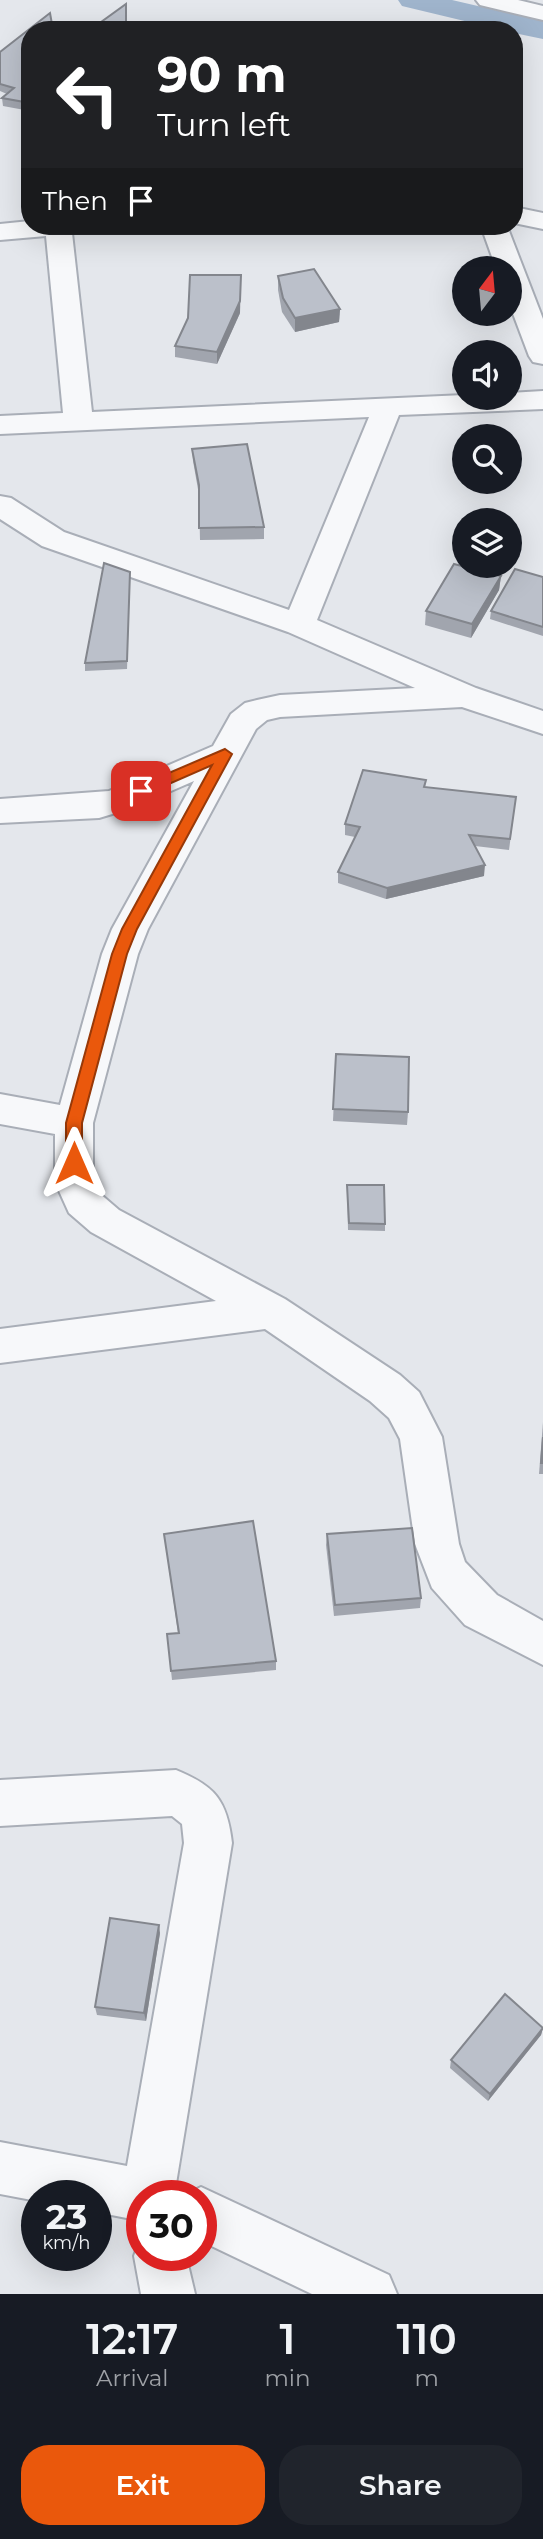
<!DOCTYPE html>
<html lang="en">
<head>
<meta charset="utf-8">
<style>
	:root { --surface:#171b24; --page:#20242c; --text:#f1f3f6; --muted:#9ea1a6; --accent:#ea580c }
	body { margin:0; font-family:Montserrat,sans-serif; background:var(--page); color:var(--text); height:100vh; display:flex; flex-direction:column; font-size:26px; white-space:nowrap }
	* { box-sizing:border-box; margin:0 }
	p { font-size:23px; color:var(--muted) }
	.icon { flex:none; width:38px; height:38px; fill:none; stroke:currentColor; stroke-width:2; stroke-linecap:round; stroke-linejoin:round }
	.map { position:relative; height:2294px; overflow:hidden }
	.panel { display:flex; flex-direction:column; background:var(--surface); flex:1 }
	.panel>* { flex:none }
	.top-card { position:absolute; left:21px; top:21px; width:502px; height:214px; border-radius:28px; box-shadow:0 7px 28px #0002; background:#202124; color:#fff; overflow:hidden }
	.needle { width:46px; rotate:16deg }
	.controls { position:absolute; left:452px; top:256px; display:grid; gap:14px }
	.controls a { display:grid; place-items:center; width:70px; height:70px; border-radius:50%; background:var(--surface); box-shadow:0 7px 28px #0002; font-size:35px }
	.speed { position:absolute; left:21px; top:2180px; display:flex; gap:14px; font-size:35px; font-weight:700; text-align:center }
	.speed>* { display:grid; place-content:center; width:91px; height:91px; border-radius:50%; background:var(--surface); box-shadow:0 7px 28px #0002; line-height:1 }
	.speed small { font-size:18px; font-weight:400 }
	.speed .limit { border:10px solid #d22; background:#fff; color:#111 }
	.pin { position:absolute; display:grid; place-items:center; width:60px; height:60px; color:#fff; margin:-30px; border-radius:14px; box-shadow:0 4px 10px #0006 }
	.me { position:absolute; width:77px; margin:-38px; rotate:0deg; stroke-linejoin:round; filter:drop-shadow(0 0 5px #0008) }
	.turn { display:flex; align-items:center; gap:24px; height:147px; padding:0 21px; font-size:32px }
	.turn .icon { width:91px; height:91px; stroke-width:2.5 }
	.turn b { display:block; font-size:49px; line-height:60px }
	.then { display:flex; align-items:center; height:66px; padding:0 21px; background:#0003; gap:14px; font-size:26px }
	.eta { display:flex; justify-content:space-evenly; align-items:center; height:119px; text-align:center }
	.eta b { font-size:42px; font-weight:600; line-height:49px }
	.button { display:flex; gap:14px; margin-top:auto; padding:14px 21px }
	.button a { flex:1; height:80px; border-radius:28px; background:var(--accent); color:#fff; font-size:28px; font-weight:600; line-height:80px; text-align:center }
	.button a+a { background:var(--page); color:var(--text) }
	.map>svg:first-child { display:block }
</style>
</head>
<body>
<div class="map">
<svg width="543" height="2294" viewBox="0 0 543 2294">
	<rect width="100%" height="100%" fill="#e4e7ec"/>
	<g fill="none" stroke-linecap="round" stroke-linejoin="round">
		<!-- canal -->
		<polygon fill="#9fb4cc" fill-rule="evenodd" points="398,0 452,0 543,21 543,39 514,33 514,30 502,30 402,6"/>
		<defs>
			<g id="minor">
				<polygon points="476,0 518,0 543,6 543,20 480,5"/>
				<polygon points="514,207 543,213 543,229 514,223"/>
				<polygon points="30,221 30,226 79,226 72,233 92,412 464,395 464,397 509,397 509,393 543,391 543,409 399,415 317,620 476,688 543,711 543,734 462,707 280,717 267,720 256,729 148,929 138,954 93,1123 93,1182 98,1192 119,1210 285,1299 400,1375 419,1392 442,1437 459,1544 465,1562 497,1595 543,1621 543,1665 465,1625 432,1588 415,1544 400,1439 389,1418 370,1401 265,1329 0,1363 0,1329 216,1301 91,1232 69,1213 55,1182 55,1134 0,1124 0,1094 60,1105 102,954 112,929 194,781 132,808 99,818 0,823 0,799 109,791 213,746 231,714 245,703 257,700 280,695 415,688 288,632 42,546 0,519 0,496 11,498 64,532 289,610 369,417 0,434 0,416 63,413 46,236 0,240 0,224"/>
				<polygon points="481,226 507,226 543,319 543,364 533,362 529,356 509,303 509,268 496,268"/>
				<path d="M 176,1770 C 215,1786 227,1800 232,1843 L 174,2196 L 142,2196 L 142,2221 L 96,2212 L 96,2196 L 37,2196 L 37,2201 L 0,2194 L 0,2142 L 127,2166 L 184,1843 L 182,1824 L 172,1816 L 0,1826 L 0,1780 Z"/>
				<polygon points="201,2187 389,2275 397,2294 312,2294 201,2241 201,2196 182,2196"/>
				<polygon points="141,2237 142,2256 186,2256 195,2294 141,2294 134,2256"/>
			</g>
		</defs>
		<!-- minor casing -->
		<use href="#minor" stroke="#a9aeb7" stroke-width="4"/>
		<!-- minor -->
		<use href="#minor" fill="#f7f8fa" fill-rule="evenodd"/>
	</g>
	<!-- wall -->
	<g fill="#a1a5ae">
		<polygon points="30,30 30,111 3,106 2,98 7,94 0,91 0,52"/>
		<polygon points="278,276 340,309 339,322 295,332 282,312 278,290"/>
		<polygon points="240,313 217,364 175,357 175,346"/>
		<polygon points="192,449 264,527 264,539 200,540 199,495 193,461"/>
		<polygon points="501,576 499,590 471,638 425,625 426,611"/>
		<polygon points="543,577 543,636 490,619 491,611"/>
		<polygon points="130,580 127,669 85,671 85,663"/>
		<polygon points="426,780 425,787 516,797 509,850 475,846 484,876 386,899 338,883 338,872 355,837 345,835 345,824"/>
		<polygon points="336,1054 408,1112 407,1125 333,1121"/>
		<polygon points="347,1185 385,1224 385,1231 348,1230"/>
		<polygon points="543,1422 543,1474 539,1474"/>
		<polygon points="164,1534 276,1661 276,1670 172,1680 167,1634 178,1633"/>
		<polygon points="327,1534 421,1598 420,1608 334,1616 326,1545"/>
		<polygon points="160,1933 146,2021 97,2015 95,2007"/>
		<polygon points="543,2027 541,2035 488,2101 450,2068 451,2060"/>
	</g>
	<!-- shaded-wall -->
	<g fill="#83868d">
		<polygon points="241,275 240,313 217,364 217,352"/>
		<polygon points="340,309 339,322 295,332 295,318"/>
		<polygon points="501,576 499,590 471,638 472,624"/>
		<polygon points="485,865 484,876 386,899 387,888"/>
		<polygon points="159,1925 160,1933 146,2021 144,2013"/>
		<polygon points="543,2028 541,2035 488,2101 490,2094"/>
	</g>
	<!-- building -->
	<g fill="#bbc0ca" stroke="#83868d" stroke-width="2">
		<polygon points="126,4 126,30 90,30"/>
		<polygon points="50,13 53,30 30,30 30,103 2,98 14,88 0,84 0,52"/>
		<polygon points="294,25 358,30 291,30"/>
		<polygon points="314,269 340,309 295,318 283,298 278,276"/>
		<polygon points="190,275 241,275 240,301 217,352 175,346 188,318"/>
		<polygon points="247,444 264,527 199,528 199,485 192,449"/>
		<polygon points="104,563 130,572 127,661 85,663"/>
		<polygon points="454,564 501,576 472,624 426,611"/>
		<polygon points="515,569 543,577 543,627 491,611"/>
		<polygon points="363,770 426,780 424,787 516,797 510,839 469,835 485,865 387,888 338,872 360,827 345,824"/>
		<polygon points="336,1054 409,1057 408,1112 333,1109"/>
		<polygon points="347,1185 384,1185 385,1224 349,1223"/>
		<polygon points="543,1437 543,1463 541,1463"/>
		<polygon points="253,1521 276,1661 171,1671 167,1634 179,1633 164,1534"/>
		<polygon points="412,1528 421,1598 335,1605 327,1534"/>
		<polygon points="110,1918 159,1925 144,2013 95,2007"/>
		<polygon points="505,1994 543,2028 490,2094 451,2060"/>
	</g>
	<!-- route -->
	<polygon fill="#ea580c" stroke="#983908" stroke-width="2" points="225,749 232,754 137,929 127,954 82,1123 82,1163 74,1169 69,1167 66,1163 66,1123 112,954 122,929 212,765 146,794 136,794 134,791 136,787"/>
</svg>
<div class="controls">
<a><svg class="needle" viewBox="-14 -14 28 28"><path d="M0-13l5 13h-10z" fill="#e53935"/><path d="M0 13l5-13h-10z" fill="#9ea1a6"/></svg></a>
<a><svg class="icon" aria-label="sound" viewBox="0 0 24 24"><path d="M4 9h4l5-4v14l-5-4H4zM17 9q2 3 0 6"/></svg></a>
<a><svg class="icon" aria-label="search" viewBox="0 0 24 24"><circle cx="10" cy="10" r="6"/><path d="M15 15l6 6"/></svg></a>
<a><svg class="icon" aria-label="layers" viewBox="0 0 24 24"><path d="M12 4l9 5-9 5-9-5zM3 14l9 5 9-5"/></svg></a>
</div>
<div class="speed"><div>23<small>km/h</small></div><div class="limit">30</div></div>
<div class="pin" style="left:141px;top:791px;background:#d93025"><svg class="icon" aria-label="arrive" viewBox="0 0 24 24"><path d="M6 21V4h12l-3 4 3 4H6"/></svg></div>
<svg class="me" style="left:74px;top:1163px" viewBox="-20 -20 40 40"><path d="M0-17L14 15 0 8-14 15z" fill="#ea580c" stroke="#fff" stroke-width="4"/></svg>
<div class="top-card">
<div class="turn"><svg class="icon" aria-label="left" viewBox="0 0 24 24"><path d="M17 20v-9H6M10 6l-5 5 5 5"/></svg><div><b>90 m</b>Turn left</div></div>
<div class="then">Then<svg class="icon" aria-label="arrive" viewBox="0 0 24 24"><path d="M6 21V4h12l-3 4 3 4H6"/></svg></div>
</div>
</div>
<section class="panel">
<div class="eta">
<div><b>12:17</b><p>Arrival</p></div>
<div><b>1</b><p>min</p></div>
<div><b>110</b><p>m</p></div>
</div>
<div class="button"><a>Exit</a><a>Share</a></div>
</section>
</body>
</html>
